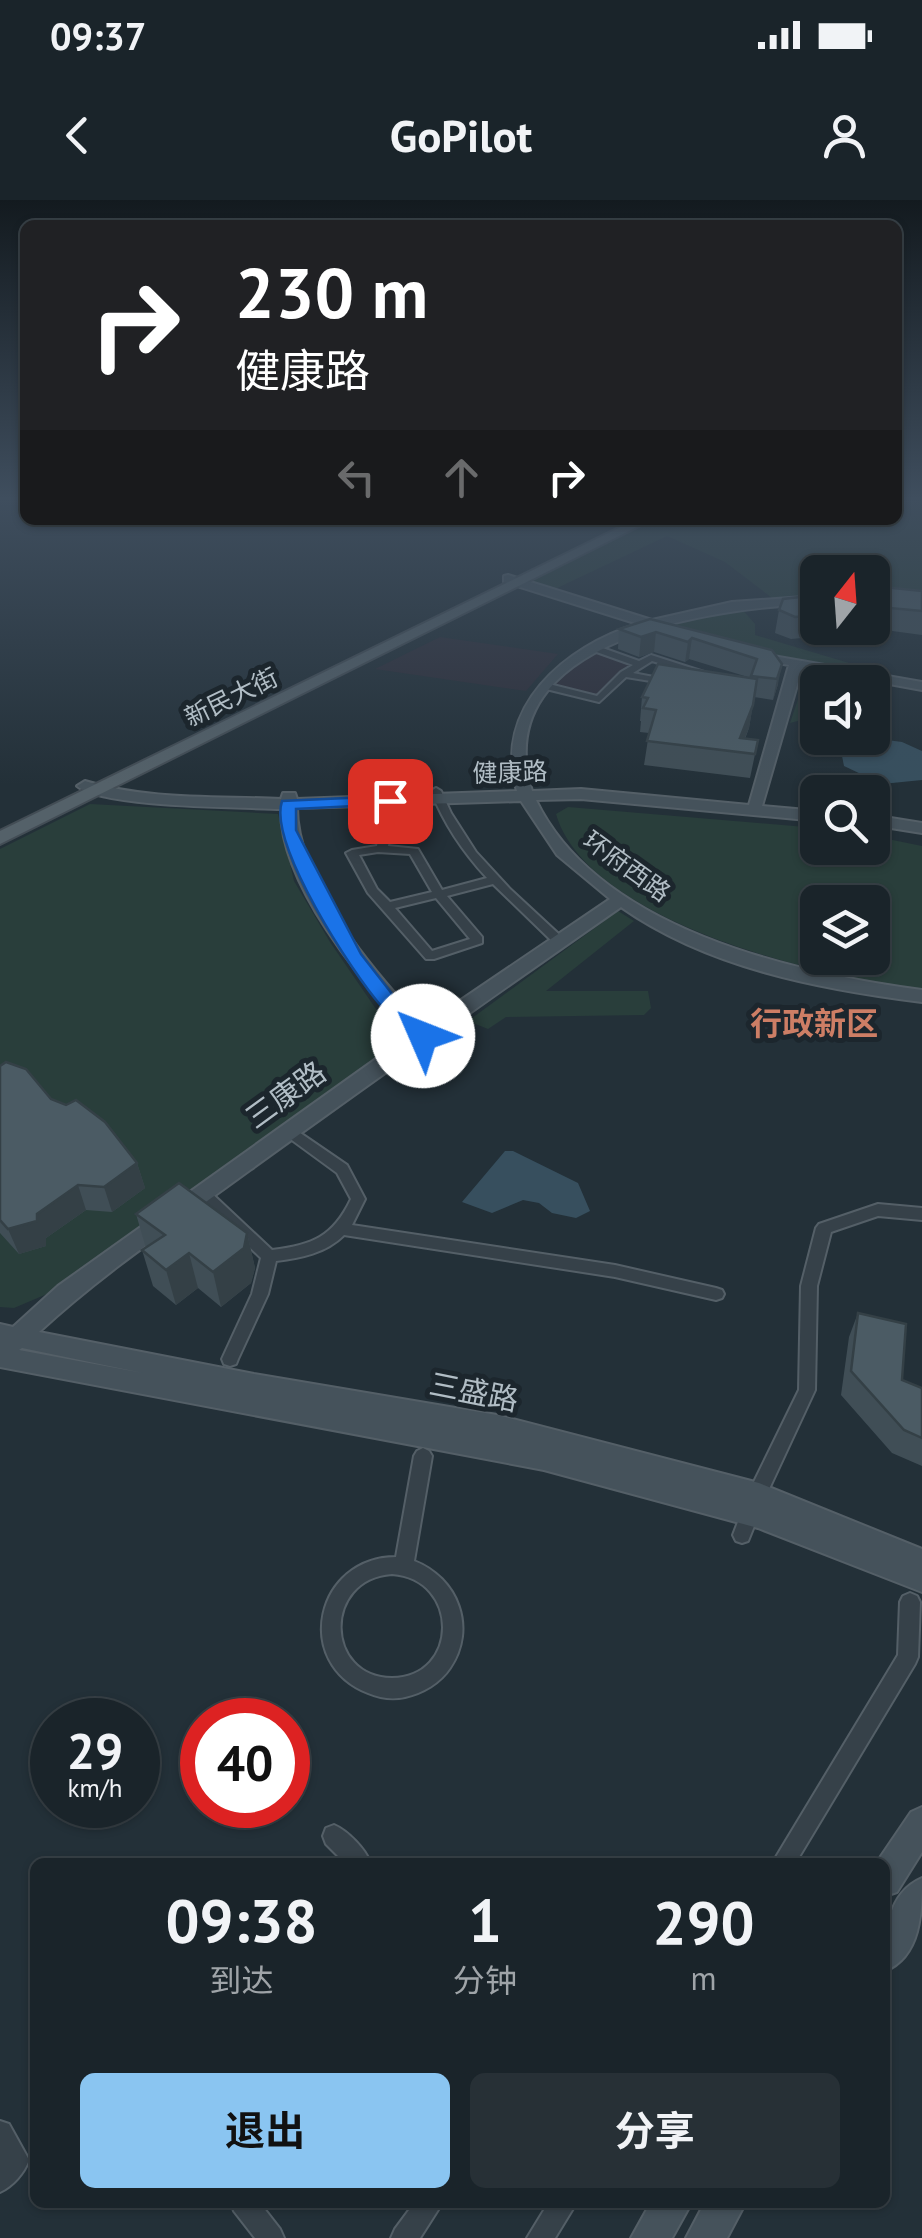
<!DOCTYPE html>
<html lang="zh">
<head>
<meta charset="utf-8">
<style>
	:root { --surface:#1a242a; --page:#273036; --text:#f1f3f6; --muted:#9fa4a8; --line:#384147; --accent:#8ac5f1 }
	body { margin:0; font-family:"PT Sans","Noto Sans SC",sans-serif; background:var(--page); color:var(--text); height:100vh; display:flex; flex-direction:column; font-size:38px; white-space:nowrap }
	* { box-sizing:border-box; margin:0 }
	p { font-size:32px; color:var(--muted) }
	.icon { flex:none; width:55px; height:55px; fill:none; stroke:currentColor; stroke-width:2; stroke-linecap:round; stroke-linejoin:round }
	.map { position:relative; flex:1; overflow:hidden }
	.panel { position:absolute; left:30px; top:1658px; width:860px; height:350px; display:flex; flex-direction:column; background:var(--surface); border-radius:15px; box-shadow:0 2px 8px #0004,0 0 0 2px var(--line) }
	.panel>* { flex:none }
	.hud { position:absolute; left:20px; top:20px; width:882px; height:305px; border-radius:15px; box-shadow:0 2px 8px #0004,0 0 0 2px var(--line); background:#202124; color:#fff; overflow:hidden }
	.needle { width:65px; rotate:17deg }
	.fabs { position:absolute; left:800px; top:355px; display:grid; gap:20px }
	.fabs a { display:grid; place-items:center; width:90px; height:90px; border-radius:15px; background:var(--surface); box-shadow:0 2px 8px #0004,0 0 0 2px var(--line); font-size:50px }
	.speed { position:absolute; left:30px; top:1498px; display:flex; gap:20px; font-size:50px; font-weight:700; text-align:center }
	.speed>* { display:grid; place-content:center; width:130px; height:130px; border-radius:50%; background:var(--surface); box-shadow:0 2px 8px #0004,0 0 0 2px var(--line); line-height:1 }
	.speed small { font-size:25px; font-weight:400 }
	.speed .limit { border:15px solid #d22; background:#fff; color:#111 }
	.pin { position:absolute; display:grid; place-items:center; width:85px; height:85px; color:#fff; margin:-42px; border-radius:20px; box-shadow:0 5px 15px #0006 }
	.me { position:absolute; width:110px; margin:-55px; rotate:314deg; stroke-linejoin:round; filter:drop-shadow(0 0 8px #0008) }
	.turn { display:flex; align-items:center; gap:35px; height:210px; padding:0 50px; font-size:45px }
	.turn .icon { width:130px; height:130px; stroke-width:2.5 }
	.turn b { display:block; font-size:70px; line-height:85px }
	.lanes { display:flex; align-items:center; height:95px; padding:0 50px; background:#0003; justify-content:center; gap:50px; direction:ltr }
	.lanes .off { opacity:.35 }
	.eta { display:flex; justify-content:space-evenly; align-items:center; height:170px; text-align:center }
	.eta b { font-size:60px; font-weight:700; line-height:70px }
	.action { display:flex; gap:20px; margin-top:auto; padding:20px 50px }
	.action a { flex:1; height:115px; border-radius:15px; background:var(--accent); color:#111; font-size:40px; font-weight:700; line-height:115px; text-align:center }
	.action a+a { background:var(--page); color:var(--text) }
	.status { display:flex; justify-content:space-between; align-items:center; height:70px; padding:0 50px; background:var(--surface); direction:ltr }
	.status svg { height:28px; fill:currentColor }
	header { display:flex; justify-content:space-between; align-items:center; height:130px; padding:0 50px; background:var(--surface); font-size:45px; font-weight:700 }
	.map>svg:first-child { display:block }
</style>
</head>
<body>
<div class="status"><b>09:37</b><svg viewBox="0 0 49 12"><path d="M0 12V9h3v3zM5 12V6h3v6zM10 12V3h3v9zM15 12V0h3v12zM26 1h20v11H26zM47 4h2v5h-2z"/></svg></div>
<header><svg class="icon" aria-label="back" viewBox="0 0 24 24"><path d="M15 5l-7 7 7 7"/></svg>GoPilot<svg class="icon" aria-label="person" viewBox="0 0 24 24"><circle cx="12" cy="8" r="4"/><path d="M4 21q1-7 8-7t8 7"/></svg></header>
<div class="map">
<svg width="922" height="2038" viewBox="0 0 922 2038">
	<rect width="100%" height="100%" fill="#233038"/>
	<!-- medical -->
	<g fill="#2e2f3a">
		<polygon points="440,437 558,454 526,491 375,469"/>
		<polygon points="594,448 639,464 599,499 545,486"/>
	</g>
	<!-- green -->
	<g fill="#293e3b" fill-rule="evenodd">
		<polygon points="898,300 922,302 922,407 873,402 872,372 818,372 817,400 772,398 725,362 667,336 553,390 529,382 650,320 898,320"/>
		<polygon points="741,408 755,424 755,435 859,466 855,472 756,451 674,427 675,422"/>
		<polygon points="806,476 844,482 818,482 817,516 790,523"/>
		<polygon points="90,604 278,614 294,681 330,742 400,844 54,1091 14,1108 0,1107 0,649"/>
		<path d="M 568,607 L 817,628 L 818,648 L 872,648 L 873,636 L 922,646 L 922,789 C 823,778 587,722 556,614 ZM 818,702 L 872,702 L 872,758 L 818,758 Z"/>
		<polygon points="618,711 634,721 546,791 648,791 651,808 644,815 506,817 488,829 468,821"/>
	</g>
	<!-- water -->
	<g fill="#374f5e">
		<polygon points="872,538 902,542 922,551 922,580 882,584 844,566 841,551 848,544"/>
		<polygon points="505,951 513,951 578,983 590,1011 576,1018 552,1013 539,1003 523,1000 492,1013 462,1002"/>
	</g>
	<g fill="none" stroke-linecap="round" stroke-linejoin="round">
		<defs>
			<g id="street">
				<polygon points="591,446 597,446 639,461 651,455 707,473 702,476 652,461 633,473 669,480 669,484 626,477 599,502 542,488 542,484 545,483 597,496 621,472 633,465 591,450"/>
				<path d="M 436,588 L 441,591 L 451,613 L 476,652 L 510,689 L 564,739 L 564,745 L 556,745 L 493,684 L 447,696 L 482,737 L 482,743 L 434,759 L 426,759 L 368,693 L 346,653 L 352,650 L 377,646 L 386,593 L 391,590 L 396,593 L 388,646 L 418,649 L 442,690 L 487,678 C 463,652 444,624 431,591 ZM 378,652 L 410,654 L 432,692 L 390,702 L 377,689 L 359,655 ZM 436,698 L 470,739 L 432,751 L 395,708 Z"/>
				<path d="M 290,926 L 347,965 L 365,999 L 352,1025 L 615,1065 L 716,1088 L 722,1090 L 724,1094 L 722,1098 L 716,1100 L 615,1077 L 344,1035 C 326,1053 301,1058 276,1061 L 268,1094 L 238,1159 L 236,1164 L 230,1166 L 224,1164 L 222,1159 L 252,1094 L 261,1058 L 197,997 L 195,993 L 197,989 L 207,989 L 272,1050 C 312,1045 333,1037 351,999 L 337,973 L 285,935 L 283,931 Z"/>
				<polygon points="878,1004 922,1008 922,1020 878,1016 831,1032 817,1086 815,1190 769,1289 748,1341 742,1343 736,1341 733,1335 751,1288 799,1190 801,1086 816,1028 819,1024"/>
				<path d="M 423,1248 L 429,1251 L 432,1256 L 414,1361 C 458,1378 477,1428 450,1468 C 440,1483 423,1493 405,1497 C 392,1500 380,1498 368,1493 C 292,1463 316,1357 396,1357 L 414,1256 L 417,1251 ZM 392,1374 C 461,1379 459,1478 392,1478 C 325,1478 322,1379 392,1374 Z"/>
				<polygon points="910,1393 917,1396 920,1402 918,1457 915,1464 796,1662 773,1662 898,1455 900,1402 903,1396"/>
				<path d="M 334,1625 C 348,1631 365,1649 370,1662 L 344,1662 L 326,1644 L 323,1636 L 326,1628 Z"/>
				<path d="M 0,1921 L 9,1924 L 29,1960 C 24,1973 13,1986 0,1992 Z"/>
				<polygon points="231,2002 259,2002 280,2029 284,2038 255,2038 234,2011"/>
				<polygon points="415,2002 443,2002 420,2038 391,2038 395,2029"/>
				<polygon points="549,2002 577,2002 555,2038 527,2038"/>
			</g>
			<g id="secondary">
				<path d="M 508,375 L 652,420 L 732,402 L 818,396 L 818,404 C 716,407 485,438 532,591 L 581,589 L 749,605 L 789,465 L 750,458 L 750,452 L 922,482 L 922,490 L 802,468 L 762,606 L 818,611 L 818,621 L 581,599 L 536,600 C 598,729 794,773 922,790 L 922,802 C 819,789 708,768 621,707 C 496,794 373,881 250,970 C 179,1022 104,1072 39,1132 L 254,1174 L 497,1215 L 759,1283 L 922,1349 L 922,1392 L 758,1328 L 544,1270 L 0,1167 L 0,1124 L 13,1127 L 58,1086 L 411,834 C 361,782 280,683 281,609 C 241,607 103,608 77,586 L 85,581 C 146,600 217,596 281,599 L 283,593 L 295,593 L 297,599 L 517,591 C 492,508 565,446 638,424 L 504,382 L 504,376 ZM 521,601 L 557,655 L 610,699 L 424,825 C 375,774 297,682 297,608 ZM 22,1148 L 143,1173 L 19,1150 Z"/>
				<polygon points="872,615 922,623 922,633 872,625"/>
				<polygon points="922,1607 922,1652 897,1692 885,1696 885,1662 877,1662 911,1612"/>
				<path d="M 922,1678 C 922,1712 921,1756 885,1771 C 885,1737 885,1694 922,1678 Z"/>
				<polygon points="651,2002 692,2002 672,2038 631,2038"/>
				<polygon points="705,2002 746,2002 727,2038 686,2038"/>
			</g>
			<polygon id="primary" points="635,320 651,320 0,644 0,631"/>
		</defs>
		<!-- street casing -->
		<use href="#street" stroke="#545f67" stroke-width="4"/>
		<!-- secondary casing -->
		<use href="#secondary" stroke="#545f67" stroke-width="4"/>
		<!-- primary casing -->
		<use href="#primary" stroke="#434d55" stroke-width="4"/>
		<!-- street -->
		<use href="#street" fill="#364149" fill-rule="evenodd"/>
		<!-- secondary -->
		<use href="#secondary" fill="#45525b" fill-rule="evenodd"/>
		<!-- primary -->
		<use href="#primary" fill="#546169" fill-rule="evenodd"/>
	</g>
	<!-- wall -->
	<g fill="#404e56">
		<polygon points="922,391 922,435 885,430 791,439 775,433 779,410 818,395 818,428 872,428 872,392 882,393"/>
		<polygon points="650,419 772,450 778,484 773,500 754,497 749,528 745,539 758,540 750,578 644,565 649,533 640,532 641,521 640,521 642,497 751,478 689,459 685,462 654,452 639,457 618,449 619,429"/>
		<polygon points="0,866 51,899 137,963 145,988 112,1012 86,1010 46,1038 46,1046 19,1054 0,1033"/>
		<polygon points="136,1014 247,1033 255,1068 251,1083 221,1107 198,1088 176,1105 153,1086 142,1050 146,1048"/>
		<polygon points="858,1113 902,1180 922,1188 922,1266 892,1253 841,1195 849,1137"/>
	</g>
	<!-- shaded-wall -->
	<g fill="#344046">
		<polygon points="656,432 654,452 639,457 641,437"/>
		<polygon points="692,438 689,459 685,462 688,442"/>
		<polygon points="782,464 778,484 773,500 777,479"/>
		<polygon points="753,505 749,528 739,552 740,538"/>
		<polygon points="137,963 145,988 112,1012 104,987"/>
		<polygon points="78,985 86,1010 46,1038 46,1046 19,1054 8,1029 37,1014"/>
		<polygon points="247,1033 255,1068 251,1083 221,1107 213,1072"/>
		<polygon points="189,1053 198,1088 176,1105 166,1070"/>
	</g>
	<!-- building -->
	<g fill="#4b5b64" stroke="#344046" stroke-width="2.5">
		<polygon points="883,387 922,391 922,411 890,408 872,410 872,392 882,393"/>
		<polygon points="818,395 818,415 795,417 779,410 783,399"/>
		<polygon points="650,419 772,450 782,464 777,479 751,476 757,459 692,438 688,442 656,432 641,437 619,429"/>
		<polygon points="658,464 757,479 753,505 740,538 758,540 755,554 647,541 656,510 643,508 648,498 642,497"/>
		<polygon points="6,862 26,869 51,899 66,905 76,900 105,922 137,963 104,987 78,985 37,1014 37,1021 8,1029 0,1020 0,866"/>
		<polygon points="179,983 247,1033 244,1048 213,1072 189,1053 166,1070 142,1050 165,1035 136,1014"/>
		<polygon points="858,1113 906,1124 902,1180 922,1188 922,1238 904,1230 851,1171"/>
	</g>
	<!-- sky -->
	<linearGradient id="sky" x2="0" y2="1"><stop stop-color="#131a1f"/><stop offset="0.51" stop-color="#3f4e5e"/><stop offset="1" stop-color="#3f4e5e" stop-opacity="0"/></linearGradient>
	<rect width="922" height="585" fill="url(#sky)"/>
	<!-- route -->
	<path fill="#1a73e8" stroke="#114b97" stroke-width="2.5" d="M 390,596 L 398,601 L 395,604 L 296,609 L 296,630 L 361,754 L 396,799 L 433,836 L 423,842 L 416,840 C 405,829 392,819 382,807 C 352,773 268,644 282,601 Z"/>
	<g text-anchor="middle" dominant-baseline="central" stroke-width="10" stroke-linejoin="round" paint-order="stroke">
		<!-- far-street labels -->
		<g font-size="25" fill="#b1bdc5" stroke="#1c262d">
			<text transform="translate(231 497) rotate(-26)">新民大街</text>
			<text transform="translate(510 572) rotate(-2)">健康路</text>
			<text transform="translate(627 666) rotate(36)">环府西路</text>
		</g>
		<!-- street labels -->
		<g font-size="30" fill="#b1bdc5" stroke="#1c262d">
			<text transform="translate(285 894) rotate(-36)">三康路</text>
			<text transform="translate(474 1191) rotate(11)">三盛路</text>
		</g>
		<!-- neighbourhood labels -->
		<g font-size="32" font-weight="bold" fill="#cd7e65" stroke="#1c262d">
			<text x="814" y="823">行政新区</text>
		</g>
	</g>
</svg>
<div class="fabs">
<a><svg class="needle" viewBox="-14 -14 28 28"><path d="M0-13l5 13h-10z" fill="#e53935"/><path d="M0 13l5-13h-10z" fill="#9fa4a8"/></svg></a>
<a><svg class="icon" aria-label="sound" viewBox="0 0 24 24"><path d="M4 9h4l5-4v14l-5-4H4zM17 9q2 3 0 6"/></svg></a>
<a><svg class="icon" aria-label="search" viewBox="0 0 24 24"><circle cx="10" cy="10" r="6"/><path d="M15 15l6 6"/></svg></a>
<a><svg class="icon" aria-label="layers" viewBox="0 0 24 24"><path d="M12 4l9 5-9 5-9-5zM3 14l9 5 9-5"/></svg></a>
</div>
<div class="speed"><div>29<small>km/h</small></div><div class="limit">40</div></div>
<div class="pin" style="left:390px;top:601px;background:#d93025"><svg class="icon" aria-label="arrive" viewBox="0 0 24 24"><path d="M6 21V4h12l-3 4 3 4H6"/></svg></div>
<svg class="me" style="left:423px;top:836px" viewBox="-20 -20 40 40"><circle r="19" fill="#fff"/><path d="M0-13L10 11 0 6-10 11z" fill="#1a73e8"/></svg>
<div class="hud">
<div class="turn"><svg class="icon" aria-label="right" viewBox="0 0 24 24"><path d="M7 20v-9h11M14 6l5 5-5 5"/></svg><div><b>230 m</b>健康路</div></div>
<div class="lanes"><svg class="icon off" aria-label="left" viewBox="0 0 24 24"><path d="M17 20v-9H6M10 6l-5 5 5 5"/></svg><svg class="icon off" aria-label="ahead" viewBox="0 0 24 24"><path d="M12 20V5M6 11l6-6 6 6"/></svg><svg class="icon" aria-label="right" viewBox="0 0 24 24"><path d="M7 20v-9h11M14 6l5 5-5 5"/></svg></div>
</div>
<section class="panel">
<div class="eta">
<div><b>09:38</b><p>到达</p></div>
<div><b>1</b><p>分钟</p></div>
<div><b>290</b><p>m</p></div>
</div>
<div class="action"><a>退出</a><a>分享</a></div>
</section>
</div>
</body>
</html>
